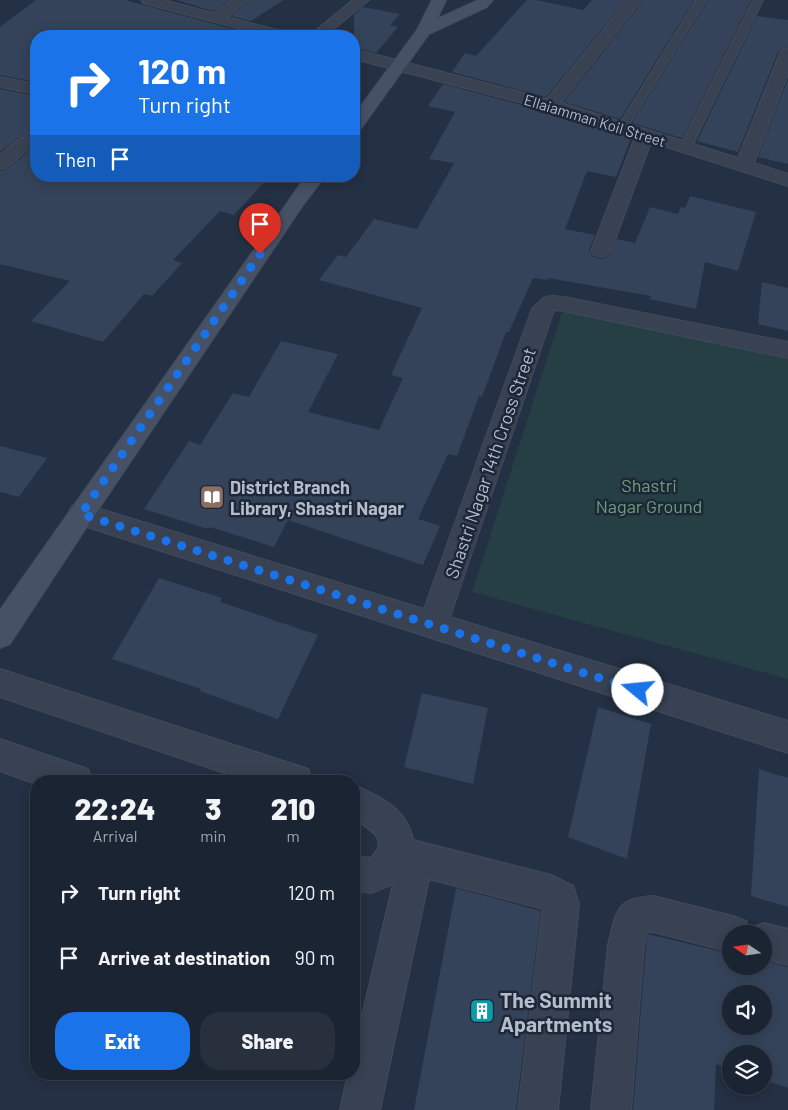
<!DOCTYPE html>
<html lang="en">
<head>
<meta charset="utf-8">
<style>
	:root { --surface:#1b2432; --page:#28303e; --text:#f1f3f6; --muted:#a0a4ac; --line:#39414d; --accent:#1a73e8 }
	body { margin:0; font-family:Barlow,sans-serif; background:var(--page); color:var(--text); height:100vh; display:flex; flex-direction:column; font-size:19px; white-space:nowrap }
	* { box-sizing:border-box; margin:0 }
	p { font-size:16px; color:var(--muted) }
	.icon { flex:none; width:28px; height:28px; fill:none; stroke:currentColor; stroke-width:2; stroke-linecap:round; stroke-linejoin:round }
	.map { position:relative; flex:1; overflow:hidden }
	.side { position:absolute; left:30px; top:775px; width:330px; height:305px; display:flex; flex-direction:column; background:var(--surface); border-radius:20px; box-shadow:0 2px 12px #0003,0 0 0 1px var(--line) }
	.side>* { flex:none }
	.top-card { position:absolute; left:30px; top:30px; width:330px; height:152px; border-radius:20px; box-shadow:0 2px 12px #0003,0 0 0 1px var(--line); background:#1a73e8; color:#fff; overflow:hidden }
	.needle { width:32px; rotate:283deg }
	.fabs { position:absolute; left:722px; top:925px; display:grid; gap:10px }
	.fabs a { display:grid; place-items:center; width:50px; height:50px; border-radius:50%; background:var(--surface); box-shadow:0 2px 12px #0003,0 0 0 1px var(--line); font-size:25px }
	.pin { position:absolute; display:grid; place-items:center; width:42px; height:42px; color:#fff; margin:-51px -21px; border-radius:50% 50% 50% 0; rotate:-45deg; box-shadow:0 0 5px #0007 }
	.pin .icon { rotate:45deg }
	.me { position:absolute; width:55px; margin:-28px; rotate:287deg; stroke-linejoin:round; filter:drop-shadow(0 0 4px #0008) }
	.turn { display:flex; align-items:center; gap:18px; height:105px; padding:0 25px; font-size:22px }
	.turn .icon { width:65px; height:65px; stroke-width:2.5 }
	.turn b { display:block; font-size:35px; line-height:42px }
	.then { display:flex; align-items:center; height:48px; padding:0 25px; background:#0003; gap:10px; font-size:19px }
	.eta { display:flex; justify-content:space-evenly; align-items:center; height:85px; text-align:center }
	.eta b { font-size:30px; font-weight:800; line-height:35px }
	.button { display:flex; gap:10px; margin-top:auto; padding:10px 25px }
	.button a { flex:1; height:58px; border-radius:20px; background:var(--accent); color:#fff; font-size:20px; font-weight:800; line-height:58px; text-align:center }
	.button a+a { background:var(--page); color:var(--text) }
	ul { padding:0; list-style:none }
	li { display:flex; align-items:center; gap:15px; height:65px; padding:0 25px }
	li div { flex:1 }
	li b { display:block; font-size:19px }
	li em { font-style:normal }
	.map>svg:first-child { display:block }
</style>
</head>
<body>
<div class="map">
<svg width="788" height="1110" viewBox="0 0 788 1110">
	<rect width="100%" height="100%" fill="#243043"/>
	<!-- green -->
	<polygon fill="#263f44" points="563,309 788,359 788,679 472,592"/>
	<!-- building -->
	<g fill="#35435a" fill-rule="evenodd">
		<polygon points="36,0 125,0 240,31 240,36 36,36 36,82 0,75 0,27"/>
		<polygon points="176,0 229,0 213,11"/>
		<polygon points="250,0 284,0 251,21 231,16"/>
		<polygon points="527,0 536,0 583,10 592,0 626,0 546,97 452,72 465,53 476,56"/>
		<polygon points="644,0 694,0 620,119 564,102"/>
		<polygon points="708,0 751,0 682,138 632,123"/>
		<polygon points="363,7 400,14 390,25 398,27 376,53 354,47 354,15"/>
		<polygon points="757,16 788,20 788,46 778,52 738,152 697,141"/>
		<polygon points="788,79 788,164 758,157"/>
		<polygon points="443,84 544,111 631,138 616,177 587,171 565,229 595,235 589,250 593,257 602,259 610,256 617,239 635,243 650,207 678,214 681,207 685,208 690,196 756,212 738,271 705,262 696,309 650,299 651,296 548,278 548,280 533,278 509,332 506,332 482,397 479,396 457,456 448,454 418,519 440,526 423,565 288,520 274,547 210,527 208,529 144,509 189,441 200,445 233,393 249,397 281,341 338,354 308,412 379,430 403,378 391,375 422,308 319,280 338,255 346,257 374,219 417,229 454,163 429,159 455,112 428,106"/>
		<polygon points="0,89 36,96 36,138 17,138 0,152"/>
		<polygon points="28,152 36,152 36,176 270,176 234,215 220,211 173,260 182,263 152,296 144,294 103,342 31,321 70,281 0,264 0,171 7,169"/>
		<polygon points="762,282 788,288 788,331 758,324"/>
		<polygon points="0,446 47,458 19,497 0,492"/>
		<polygon points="159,578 222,598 220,602 318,635 278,719 200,691 201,689 112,659"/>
		<polygon points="422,693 488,708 473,784 404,767"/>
		<polygon points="598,707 651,724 627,859 568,837"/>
		<polygon points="759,769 788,778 788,907 751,896"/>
		<polygon points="456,888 541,911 516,1110 414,1110"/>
		<path d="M 648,934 L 731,954 L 731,966 L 764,966 L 764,961 L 788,967 L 788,1088 L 764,1080 L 764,1054 L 731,1054 L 731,1069 L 716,1064 L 714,1110 L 633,1110 L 646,945 ZM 731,994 L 764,994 L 764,1026 L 731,1026 Z"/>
	</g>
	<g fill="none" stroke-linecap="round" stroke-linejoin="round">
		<defs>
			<g id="lane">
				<polygon points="696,0 706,0 627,128 622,131 618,130 617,128"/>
				<polygon points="753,0 763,0 691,148 685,151 681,150 679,148"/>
			</g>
			<g id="street">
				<polygon points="141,0 164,0 213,13 232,0 248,0 227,17 288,33 291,36 267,36 143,3"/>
				<polygon points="353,0 369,0 325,36 309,36"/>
				<polygon points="628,0 642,0 561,103 738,158 780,53 783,50 788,48 788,74 754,163 788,174 788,186 651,142 611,251 608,255 601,257 594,255 591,251 635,137 545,109 354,59 354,49 547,99"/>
				<polygon points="0,77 36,84 36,94 0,87"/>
				<polygon points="23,139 36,140 36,150 27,150 6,168 0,169 0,155 17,140"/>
				<polygon points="551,296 564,297 788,342 788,358 564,311 555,310 553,313 450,617 788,721 788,753 81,525 72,522 68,514 72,506 81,503 424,609 532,309 543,298"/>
				<polygon points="0,669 296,765 308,769 312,781 248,781 0,697"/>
				<polygon points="0,739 88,769 92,781 36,781 36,784 0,771"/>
				<path d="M 354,785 C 381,797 407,808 413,840 L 551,875 L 573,886 L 579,904 L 558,1110 L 518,1110 L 543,909 L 429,879 L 380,1110 L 340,1110 L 348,1074 L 354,1074 L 354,1050 L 393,884 L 371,893 L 354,890 L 354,856 L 370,858 C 391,840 370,829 354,819 Z"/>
				<path d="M 653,896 L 733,916 L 746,921 L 750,931 L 751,928 L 764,923 L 788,929 L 788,965 L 764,959 L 764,934 L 731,934 L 731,952 L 653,932 L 647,932 L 644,945 L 631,1110 L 591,1110 L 608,945 C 616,912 615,898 653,896 Z"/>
			</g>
			<g id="secondary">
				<polygon points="432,0 446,0 437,19 478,0 493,0 487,7 429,34 360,130 354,131 354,115 417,30"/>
				<polygon points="306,176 325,176 301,208 90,522 10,644 0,648 0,610"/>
			</g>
		</defs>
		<!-- lane casing -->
		<use href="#lane" stroke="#424b5c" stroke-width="2"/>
		<!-- street casing -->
		<use href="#street" stroke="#424b5c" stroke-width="2"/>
		<!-- secondary casing -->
		<use href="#secondary" stroke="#424b5c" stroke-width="2"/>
		<!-- lane -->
		<use href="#lane" fill="#384253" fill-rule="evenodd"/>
		<!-- street -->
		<use href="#street" fill="#384253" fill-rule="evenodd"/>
		<!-- secondary -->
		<use href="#secondary" fill="#465166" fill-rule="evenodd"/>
	</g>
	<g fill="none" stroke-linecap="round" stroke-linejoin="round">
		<!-- route -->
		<polyline stroke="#1a73e8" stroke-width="9" stroke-dasharray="0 16.2" points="260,254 81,514 638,690"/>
	</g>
	<!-- icons -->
	<defs>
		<symbol id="library-square" viewBox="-11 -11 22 22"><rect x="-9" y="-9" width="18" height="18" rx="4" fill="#8d6e63" stroke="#1d2738"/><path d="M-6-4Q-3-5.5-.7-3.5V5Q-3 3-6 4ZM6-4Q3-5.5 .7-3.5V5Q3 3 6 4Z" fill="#fff"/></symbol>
		<symbol id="building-square" viewBox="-11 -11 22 22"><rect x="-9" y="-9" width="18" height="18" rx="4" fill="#0f9aa8" stroke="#1d2738"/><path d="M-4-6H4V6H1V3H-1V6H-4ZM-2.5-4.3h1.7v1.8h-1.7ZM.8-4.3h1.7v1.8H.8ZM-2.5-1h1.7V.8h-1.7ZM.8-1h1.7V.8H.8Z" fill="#fff"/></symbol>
	</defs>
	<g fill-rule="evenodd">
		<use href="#library-square" x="198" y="483" width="28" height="28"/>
		<use href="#building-square" x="468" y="997" width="28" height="28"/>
	</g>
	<g text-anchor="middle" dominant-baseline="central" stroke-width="5" stroke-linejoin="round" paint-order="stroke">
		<!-- far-street labels -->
		<g font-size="15" fill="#b5bdcd" stroke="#1d2738">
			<text transform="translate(595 120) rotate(17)">Ellaiamman Koil Street</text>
		</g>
		<!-- street labels -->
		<g font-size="18" fill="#b5bdcd" stroke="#1d2738">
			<text transform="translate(490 463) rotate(-71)">Shastri Nagar 14th Cross Street</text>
		</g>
		<!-- park labels -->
		<g font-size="18" fill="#6aa079" stroke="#1d2738">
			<text x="649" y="485">Shastri<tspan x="649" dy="21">Nagar Ground</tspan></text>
		</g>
		<!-- poi labels -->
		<g font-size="18" font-weight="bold" fill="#b5bdcd" stroke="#1d2738" text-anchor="start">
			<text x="230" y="487">District Branch<tspan x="230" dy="21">Library, Shastri Nagar</tspan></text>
		</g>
		<!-- near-poi labels -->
		<g font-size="21" font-weight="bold" fill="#b5bdcd" stroke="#1d2738" text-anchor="start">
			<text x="500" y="999">The Summit<tspan x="500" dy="24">Apartments</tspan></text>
		</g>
	</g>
</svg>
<div class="fabs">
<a><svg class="needle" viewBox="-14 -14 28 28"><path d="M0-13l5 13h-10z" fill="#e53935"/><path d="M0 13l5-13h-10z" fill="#a0a4ac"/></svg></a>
<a><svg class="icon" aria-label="sound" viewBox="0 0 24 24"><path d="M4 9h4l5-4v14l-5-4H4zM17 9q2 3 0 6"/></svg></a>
<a><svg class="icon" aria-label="layers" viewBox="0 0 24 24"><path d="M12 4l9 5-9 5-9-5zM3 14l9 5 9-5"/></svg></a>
</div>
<div class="pin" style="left:260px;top:254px;background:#d93025"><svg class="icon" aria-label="arrive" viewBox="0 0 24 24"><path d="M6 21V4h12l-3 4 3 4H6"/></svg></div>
<svg class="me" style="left:638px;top:690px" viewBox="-20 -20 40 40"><circle r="19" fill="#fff"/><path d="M0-13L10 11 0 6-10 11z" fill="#1a73e8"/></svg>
<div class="top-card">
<div class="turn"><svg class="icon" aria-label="right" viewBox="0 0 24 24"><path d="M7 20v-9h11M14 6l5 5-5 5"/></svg><div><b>120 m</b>Turn right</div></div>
<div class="then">Then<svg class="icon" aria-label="arrive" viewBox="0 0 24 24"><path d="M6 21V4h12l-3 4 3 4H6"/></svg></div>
</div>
<section class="side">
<div class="eta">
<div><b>22:24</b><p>Arrival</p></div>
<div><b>3</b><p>min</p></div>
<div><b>210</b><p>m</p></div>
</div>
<ul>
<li><svg class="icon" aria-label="right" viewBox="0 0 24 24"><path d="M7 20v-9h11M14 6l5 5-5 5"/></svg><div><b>Turn right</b></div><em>120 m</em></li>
<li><svg class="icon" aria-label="arrive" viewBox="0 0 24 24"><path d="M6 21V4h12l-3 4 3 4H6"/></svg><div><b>Arrive at destination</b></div><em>90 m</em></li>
</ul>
<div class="button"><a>Exit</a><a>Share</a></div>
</section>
</div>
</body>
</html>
